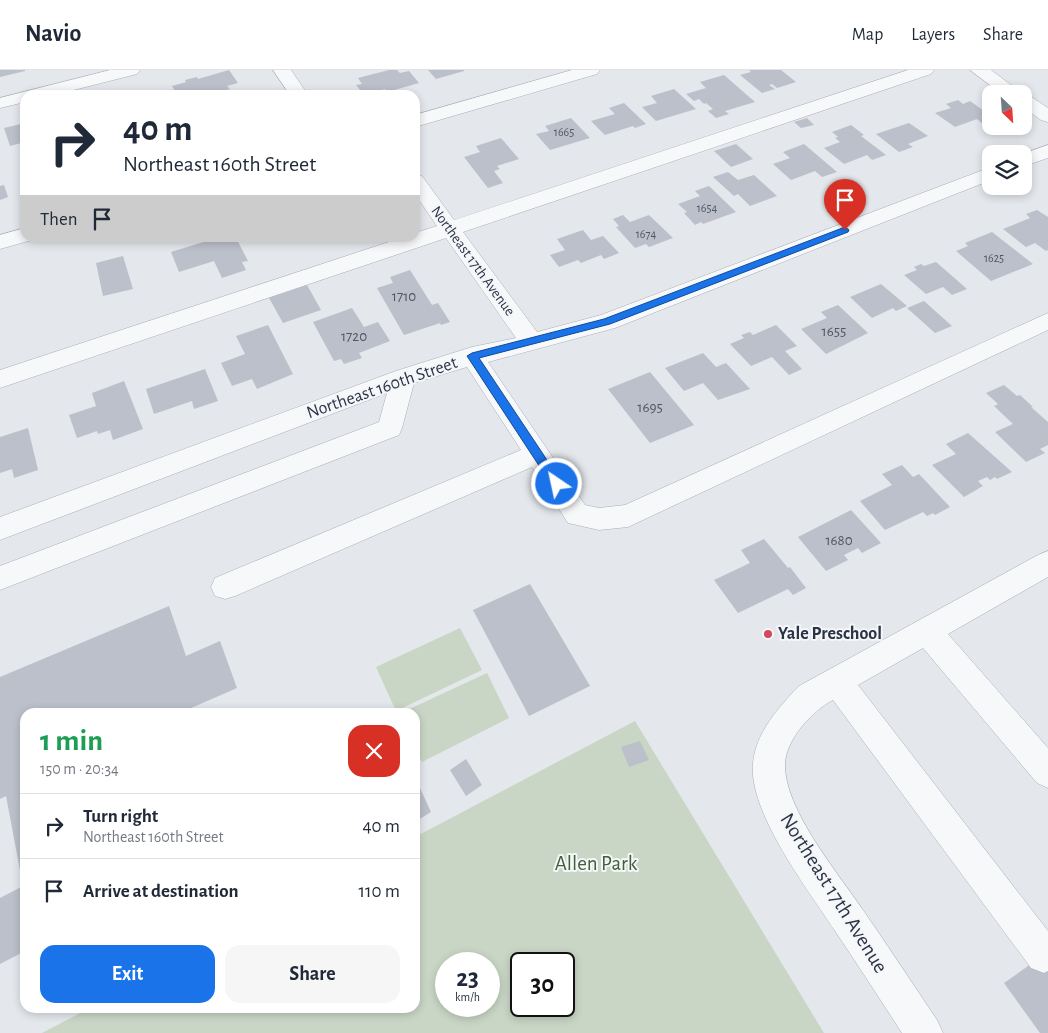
<!DOCTYPE html>
<html lang="en">
<head>
<meta charset="utf-8">
<style>
	:root { --surface:#fff; --page:#f6f6f7; --text:#1f2937; --muted:#747a83; --line:#e0e1e3; --accent:#1a73e8 }
	body { margin:0; font-family:"Alegreya Sans",sans-serif; background:var(--page); color:var(--text); height:100vh; display:flex; flex-direction:column; font-size:19px; white-space:nowrap }
	* { box-sizing:border-box; margin:0 }
	p { font-size:16px; color:var(--muted) }
	.icon { flex:none; width:28px; height:28px; fill:none; stroke:currentColor; stroke-width:2; stroke-linecap:round; stroke-linejoin:round }
	.map { position:relative; flex:1; overflow:hidden }
	.panel { position:absolute; left:20px; top:638px; width:400px; height:305px; display:flex; flex-direction:column; background:var(--surface); border-radius:15px; box-shadow:0 2px 8px #0003 }
	.panel>* { flex:none }
	.banner { position:absolute; left:20px; top:20px; width:400px; height:152px; border-radius:15px; box-shadow:0 2px 8px #0003; background:#fff; color:var(--text); overflow:hidden }
	.needle { width:32px; rotate:155deg }
	.buttons { position:absolute; left:982px; top:15px; display:grid; gap:10px }
	.buttons a { display:grid; place-items:center; width:50px; height:50px; border-radius:10px; background:var(--surface); box-shadow:0 2px 8px #0003; font-size:25px }
	.speed { position:absolute; left:435px; top:882px; display:flex; gap:10px; font-size:25px; font-weight:700; text-align:center }
	.speed>* { display:grid; place-content:center; width:65px; height:65px; border-radius:50%; background:var(--surface); box-shadow:0 2px 8px #0003; line-height:1 }
	.speed small { font-size:12px; font-weight:400 }
	.speed .limit { border:2px solid #111; border-radius:8px; background:#fff; color:#111 }
	.pin { position:absolute; display:grid; place-items:center; width:42px; height:42px; color:#fff; margin:-51px -21px; border-radius:50% 50% 50% 0; rotate:-45deg; box-shadow:0 0 5px #0007 }
	.pin .icon { rotate:45deg }
	.me { position:absolute; width:55px; margin:-28px; rotate:326deg; stroke-linejoin:round; filter:drop-shadow(0 0 4px #0008) }
	.turn { display:flex; align-items:center; gap:18px; height:105px; padding:0 20px; font-size:22px }
	.turn .icon { width:65px; height:65px; stroke-width:2.5 }
	.turn b { display:block; font-size:35px; line-height:42px }
	.then { display:flex; align-items:center; height:48px; padding:0 20px; background:#0003; gap:10px; font-size:19px }
	.round { display:grid; place-items:center; flex:none; width:52px; height:52px; border-radius:15px; background:var(--page) }
	.overview { display:flex; align-items:center; justify-content:space-between; height:85px; padding:0 20px }
	h1 { font-size:30px; font-weight:700; line-height:38px; color:#1e9e55 }
	.primary-button { display:flex; gap:10px; margin-top:auto; padding:10px 20px }
	.primary-button a { flex:1; height:58px; border-radius:15px; background:var(--accent); color:#fff; font-size:20px; font-weight:700; line-height:58px; text-align:center }
	.primary-button a+a { background:var(--page); color:var(--text) }
	ul { padding:0; list-style:none }
	li { display:flex; align-items:center; gap:15px; height:65px; padding:0 20px; border-top:1px solid var(--line) }
	li div { flex:1 }
	li b { display:block; font-size:19px }
	li em { font-style:normal }
	header { display:flex; align-items:center; gap:30px; box-sizing:border-box; height:70px; padding:0 25px; background:var(--surface); border-bottom:1px solid var(--line) }
	header strong { font-size:24px }
	nav { display:flex; gap:28px; margin-inline-start:auto; font-size:18px }
	.map>svg:first-child { display:block }
</style>
</head>
<body>
<header>
<strong>Navio</strong>
<nav><a>Map</a><a>Layers</a><a>Share</a></nav>
</header>
<div class="map">
<svg width="1048" height="963" viewBox="0 0 1048 963">
	<rect width="100%" height="100%" fill="#e4e7ec"/>
	<!-- green -->
	<g fill="#c9d6c5" fill-rule="evenodd">
		<polygon points="460,558 482,600 396,641 376,597"/>
		<polygon points="487,603 509,648 422,692 415,679 415,642 403,642"/>
		<path d="M 635,651 L 824,963 L 42,963 L 90,938 L 415,938 L 415,767 ZM 446,894 L 489,894 L 489,936 L 446,936 ZM 521,894 L 564,894 L 564,936 L 521,936 Z"/>
	</g>
	<!-- building -->
	<g fill="#bbc0ca">
		<polygon points="0,0 25,0 25,1 0,7"/>
		<polygon points="229,0 238,13 227,16 230,19 209,25 177,25 172,16 186,12 185,10 197,7 198,9"/>
		<polygon points="389,0 397,0 400,3 409,1 419,13 387,22 385,19 364,25 356,15 362,14 358,8"/>
		<polygon points="428,0 464,0 464,1 436,9"/>
		<polygon points="749,0 781,0 796,12 777,18 772,14 769,15 775,19 762,23 740,5 751,2"/>
		<polygon points="724,5 755,32 725,41 729,44 716,48 708,41 713,39 706,33 704,34 699,29 694,31 686,24 706,18 700,12"/>
		<polygon points="674,19 696,39 656,51 642,37 657,33 651,26"/>
		<polygon points="958,30 963,34 970,31 991,46 991,51 983,54 977,49 955,57 935,43 951,38 946,34"/>
		<polygon points="624,33 646,54 635,58 633,56 605,65 591,51 615,44 609,38"/>
		<polygon points="571,48 590,68 550,80 536,64 549,61 545,56"/>
		<polygon points="807,48 814,55 801,58 794,52"/>
		<polygon points="25,53 25,72 10,76 4,58"/>
		<polygon points="909,53 928,66 908,74 913,77 899,82 876,64"/>
		<polygon points="851,55 864,65 861,66 886,85 872,90 867,85 844,94 824,78 840,72 835,68 838,67 832,62"/>
		<polygon points="501,68 519,89 497,96 500,99 494,101 503,113 488,118 464,87 480,82 476,76"/>
		<polygon points="736,74 753,89 731,97 714,81"/>
		<polygon points="804,74 837,102 822,107 815,101 791,110 773,94 790,88 783,82"/>
		<polygon points="728,102 738,110 754,105 777,126 750,136 738,124 734,126 713,107"/>
		<polygon points="4,115 8,127 0,130 0,116"/>
		<polygon points="709,116 736,142 703,154 701,152 695,155 684,143 687,142 678,134 700,126 695,121"/>
		<polygon points="1037,140 1048,147 1048,180 1046,181 1035,173 1026,177 1003,159 1030,148 1026,144"/>
		<polygon points="623,145 630,152 649,145 673,168 649,177 646,174 635,178 616,157 619,156 613,149"/>
		<polygon points="583,160 591,170 603,166 619,183 604,189 601,185 581,193 578,190 559,197 550,185 565,180 557,169"/>
		<polygon points="992,162 1033,194 991,211 956,181 968,176 965,173"/>
		<polygon points="208,168 236,168 248,191 242,192 246,200 222,208 214,191 179,202 171,182 210,170"/>
		<polygon points="123,186 133,219 103,226 96,193"/>
		<polygon points="936,192 967,219 952,225 943,217 926,224 904,205 917,200 914,197 921,194 924,196"/>
		<polygon points="410,200 432,235 438,233 450,252 441,255 440,253 404,265 377,218 393,213 390,207"/>
		<polygon points="881,214 907,236 896,241 893,238 872,248 850,227"/>
		<polygon points="307,215 321,240 283,253 269,228"/>
		<polygon points="924,231 952,256 935,263 907,238"/>
		<polygon points="838,235 868,263 826,284 801,259 827,248 821,242"/>
		<polygon points="352,238 364,257 378,252 390,271 359,283 362,288 344,294 341,289 334,291 313,252"/>
		<polygon points="268,255 293,304 257,319 252,309 232,316 221,293 245,284 236,266"/>
		<polygon points="776,255 797,276 785,281 802,299 789,305 772,287 751,296 730,274 744,268 741,265 750,262 753,265"/>
		<polygon points="703,283 716,297 726,293 750,319 718,330 703,313 684,321 665,298"/>
		<polygon points="205,299 218,331 194,339 192,331 154,344 146,319"/>
		<polygon points="650,302 694,355 650,373 608,319"/>
		<polygon points="124,311 143,359 113,370 110,360 98,364 97,361 77,368 69,345 96,336 92,323"/>
		<polygon points="1004,315 1017,326 1020,325 1033,337 1031,337 1048,352 1048,375 1040,379 1045,383 1026,392 995,362 1013,354 994,336 998,334 986,323"/>
		<polygon points="28,358 38,400 14,408 12,399 0,403 0,367"/>
		<polygon points="968,363 1012,402 997,409 995,407 990,410 987,407 978,411 983,416 964,427 932,395 956,384 946,374"/>
		<polygon points="902,395 913,407 919,404 950,437 935,445 933,443 927,446 923,442 885,460 860,431 892,415 882,404"/>
		<polygon points="851,440 881,473 862,483 858,478 844,485 848,490 826,501 798,467"/>
		<polygon points="764,469 788,498 790,497 806,518 793,525 788,519 738,543 714,510 750,493 741,480"/>
		<polygon points="530,514 590,616 529,646 473,540"/>
		<polygon points="169,536 186,586 220,571 237,618 182,642 25,642 25,881 0,894 0,828 23,816 6,726 0,729 0,607"/>
		<polygon points="640,671 649,690 629,697 621,677"/>
		<polygon points="466,689 482,715 466,726 450,700"/>
		<polygon points="419,716 431,742 415,752 415,718"/>
		<polygon points="1048,882 1048,963 1040,963 1004,913"/>
	</g>
	<g fill="none" stroke-linecap="round" stroke-linejoin="round">
		<defs>
			<g id="minor">
				<polygon points="110,0 140,0 137,4 54,25 25,25 25,32 0,38 0,28"/>
				<polygon points="273,0 291,0 308,25 290,25"/>
				<polygon points="572,0 600,0 597,4 415,57 415,45"/>
				<polygon points="908,0 934,0 931,4 463,162 537,262 601,245 991,97 991,110 615,258 488,292 585,435 599,438 625,435 1048,243 1048,260 628,457 599,460 568,453 532,397 235,526 225,529 215,526 211,517 215,508 521,380 467,297 414,313 402,358 399,365 0,520 0,496 379,352 387,323 0,470 0,447 396,301 472,277 516,268 446,168 0,318 0,300 401,168 415,168 415,163 437,156 415,124 415,104 422,106 454,150"/>
				<polygon points="970,0 991,0 1023,24 1002,24"/>
				<polygon points="1024,25 1030,26 1048,38 1048,52 1041,50 1024,38"/>
				<polygon points="1048,75 1048,88 1024,96 1023,84"/>
				<polygon points="25,158 25,168 34,168 32,170 0,179 0,165"/>
				<path d="M 1048,481 L 1048,507 L 948,564 L 1048,678 L 1048,718 L 1037,713 L 923,578 L 858,615 L 1048,861 L 1048,901 L 1044,903 L 1031,898 L 833,630 C 812,641 786,669 785,694 C 784,739 838,803 863,840 C 888,876 912,913 937,950 L 943,963 L 902,963 C 880,929 858,895 835,861 C 809,821 748,742 753,693 C 756,662 779,637 799,616 L 1038,485 Z"/>
			</g>
		</defs>
		<!-- minor casing -->
		<use href="#minor" stroke="#a9aeb7" stroke-width="1"/>
		<!-- minor -->
		<use href="#minor" fill="#f7f8fa" fill-rule="evenodd"/>
	</g>
	<!-- route -->
	<polygon fill="#1a73e8" stroke="#114b97" points="845,157 849,160 848,162 610,254 479,288 563,414 561,417 553,417 467,286 472,283 604,249"/>
	<!-- markers -->
	<circle fill="#d1495b" stroke="#f4f6f9" stroke-width="2" cx="768" cy="564" r="5"/>
	<g text-anchor="middle" dominant-baseline="central" stroke-width="4" stroke-linejoin="round" paint-order="stroke">
		<!-- far-number labels -->
		<g font-size="12" fill="#4f5766">
			<text x="564" y="62">1665</text>
			<text x="707" y="138">1654</text>
			<text x="646" y="164">1674</text>
			<text x="994" y="188">1625</text>
		</g>
		<!-- far-street labels -->
		<g font-size="15" fill="#2b3445" stroke="#f4f6f9">
			<text transform="translate(473 191) rotate(54)">Northeast 17th Avenue</text>
		</g>
		<!-- number labels -->
		<g font-size="15" fill="#4f5766">
			<text x="404" y="226">1710</text>
			<text x="834" y="261">1655</text>
			<text x="354" y="266">1720</text>
			<text x="650" y="337">1695</text>
			<text x="839" y="470">1680</text>
		</g>
		<!-- street labels -->
		<g font-size="18" fill="#2b3445" stroke="#f4f6f9">
			<text transform="translate(382 318) rotate(-19)">Northeast 160th Street</text>
		</g>
		<!-- poi labels -->
		<g font-size="18" font-weight="bold" fill="#2b3445" stroke="#f4f6f9" text-anchor="start">
			<text x="778" y="564">Yale Preschool</text>
		</g>
		<!-- near-park labels -->
		<g font-size="21" fill="#3f6138" stroke="#f4f6f9">
			<text x="596" y="793">Allen Park</text>
		</g>
		<!-- near-street labels -->
		<g font-size="21" fill="#2b3445" stroke="#f4f6f9">
			<text transform="translate(834 823) rotate(58)">Northeast 17th Avenue</text>
		</g>
	</g>
</svg>
<div class="buttons">
<a><svg class="needle" viewBox="-14 -14 28 28"><path d="M0-13l5 13h-10z" fill="#e53935"/><path d="M0 13l5-13h-10z" fill="#747a83"/></svg></a>
<a><svg class="icon" aria-label="layers" viewBox="0 0 24 24"><path d="M12 4l9 5-9 5-9-5zM3 14l9 5 9-5"/></svg></a>
</div>
<div class="speed"><div>23<small>km/h</small></div><div class="limit">30</div></div>
<div class="pin" style="left:845px;top:160px;background:#d93025"><svg class="icon" aria-label="arrive" viewBox="0 0 24 24"><path d="M6 21V4h12l-3 4 3 4H6"/></svg></div>
<svg class="me" style="left:557px;top:414px" viewBox="-20 -20 40 40"><circle r="17" fill="#1a73e8" stroke="#fff" stroke-width="3"/><path d="M0-11L8 9 0 5-8 9z" fill="#fff"/></svg>
<div class="banner">
<div class="turn"><svg class="icon" aria-label="right" viewBox="0 0 24 24"><path d="M7 20v-9h11M14 6l5 5-5 5"/></svg><div><b>40 m</b>Northeast 160th Street</div></div>
<div class="then">Then<svg class="icon" aria-label="arrive" viewBox="0 0 24 24"><path d="M6 21V4h12l-3 4 3 4H6"/></svg></div>
</div>
<section class="panel">
<div class="overview"><div><h1>1 min</h1><p>150 m · 20:34</p></div><a class="round" style="background:#d93025;color:#fff"><svg class="icon" aria-label="close" viewBox="0 0 24 24"><path d="M6 6l12 12M18 6L6 18"/></svg></a></div>
<ul>
<li><svg class="icon" aria-label="right" viewBox="0 0 24 24"><path d="M7 20v-9h11M14 6l5 5-5 5"/></svg><div><b>Turn right</b><p>Northeast 160th Street</p></div><em>40 m</em></li>
<li><svg class="icon" aria-label="arrive" viewBox="0 0 24 24"><path d="M6 21V4h12l-3 4 3 4H6"/></svg><div><b>Arrive at destination</b></div><em>110 m</em></li>
</ul>
<div class="primary-button"><a>Exit</a><a>Share</a></div>
</section>
</div>
</body>
</html>
